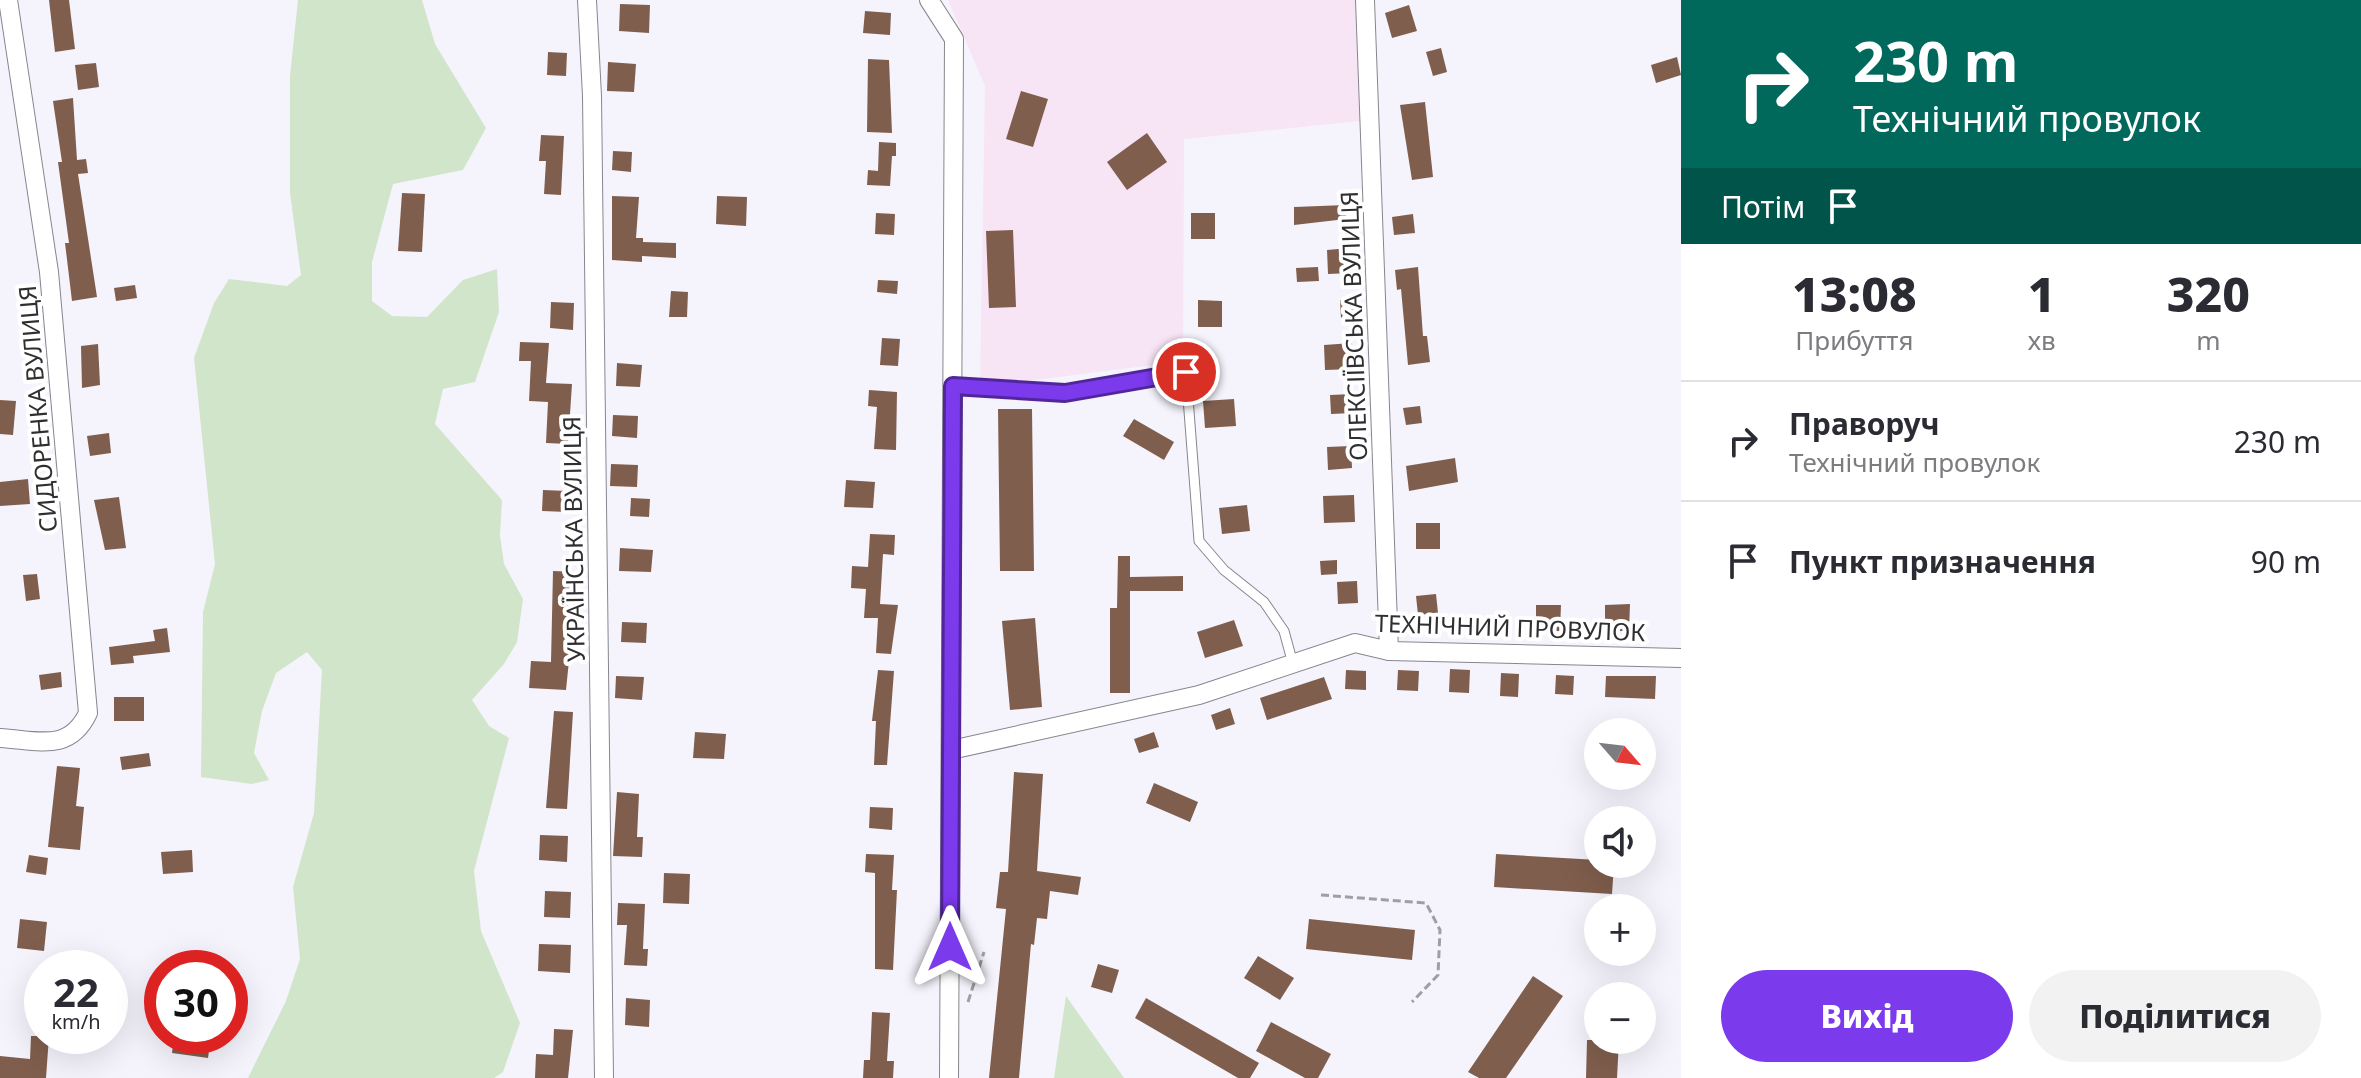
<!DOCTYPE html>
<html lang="uk">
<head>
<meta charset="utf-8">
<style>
	:root { --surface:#fff; --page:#f2f2f3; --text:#2b2b33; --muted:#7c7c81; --line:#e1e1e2; --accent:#7c3aed }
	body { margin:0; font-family:"Noto Sans",sans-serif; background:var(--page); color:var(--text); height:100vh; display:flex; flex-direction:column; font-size:30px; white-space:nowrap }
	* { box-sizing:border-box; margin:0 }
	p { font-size:26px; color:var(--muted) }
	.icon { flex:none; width:44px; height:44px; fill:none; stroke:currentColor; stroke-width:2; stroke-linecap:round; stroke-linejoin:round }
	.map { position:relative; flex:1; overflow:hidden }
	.panel { display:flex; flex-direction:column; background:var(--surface); width:680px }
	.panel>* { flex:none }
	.hud { background:#00695c; color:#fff; overflow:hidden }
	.needle { width:52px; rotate:118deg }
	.buttons { position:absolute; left:1584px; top:718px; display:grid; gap:16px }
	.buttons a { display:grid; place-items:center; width:72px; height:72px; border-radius:50%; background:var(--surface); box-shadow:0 8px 32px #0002; font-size:40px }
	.speed { position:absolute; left:24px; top:950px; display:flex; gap:16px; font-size:40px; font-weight:700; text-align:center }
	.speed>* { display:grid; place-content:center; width:104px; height:104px; border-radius:50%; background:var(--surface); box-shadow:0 8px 32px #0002; line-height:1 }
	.speed small { font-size:20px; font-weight:400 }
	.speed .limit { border:12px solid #d22; background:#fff; color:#111 }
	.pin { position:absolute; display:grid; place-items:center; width:68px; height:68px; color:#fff; margin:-34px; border:4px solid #fff; border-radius:50%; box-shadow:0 2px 8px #0007 }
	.me { position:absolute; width:88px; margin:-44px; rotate:0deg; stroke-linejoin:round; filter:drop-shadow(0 0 6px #0008) }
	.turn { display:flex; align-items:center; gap:28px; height:168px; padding:0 40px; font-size:36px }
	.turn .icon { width:104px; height:104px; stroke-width:2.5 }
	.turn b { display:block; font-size:56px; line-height:68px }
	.then { display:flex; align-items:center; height:76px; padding:0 40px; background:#0003; gap:16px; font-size:30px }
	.eta { display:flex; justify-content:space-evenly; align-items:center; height:136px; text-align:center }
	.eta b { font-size:48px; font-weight:800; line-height:56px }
	.primary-button { display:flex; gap:16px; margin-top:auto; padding:16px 40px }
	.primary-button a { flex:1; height:92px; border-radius:48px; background:var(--accent); color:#fff; font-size:32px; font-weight:800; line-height:92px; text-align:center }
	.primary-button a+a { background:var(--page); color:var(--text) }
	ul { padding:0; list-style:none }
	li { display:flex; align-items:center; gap:24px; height:120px; padding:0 40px; border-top:2px solid var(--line) }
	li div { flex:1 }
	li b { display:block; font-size:30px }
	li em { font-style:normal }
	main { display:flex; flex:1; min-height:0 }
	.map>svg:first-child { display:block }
</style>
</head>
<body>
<main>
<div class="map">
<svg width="1681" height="1078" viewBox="0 0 1681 1078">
	<rect width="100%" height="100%" fill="#f5f4fd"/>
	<!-- industrial -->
	<polygon fill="#f7e4f5" points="948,0 1356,0 1370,120 1184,139 1183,361 980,387 985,86"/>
	<!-- green -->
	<g fill="#d1e5ca">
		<polygon points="298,0 422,0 435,44 486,128 463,170 393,184 372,262 372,301 392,316 427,317 463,280 497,269 499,312 475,382 443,389 435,424 502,500 500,535 504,564 523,599 517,642 504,664 472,700 489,726 509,738 474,871 481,931 520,1023 503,1072 494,1078 248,1078 286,1001 300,959 293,887 314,813 322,670 307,652 276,673 262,711 254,753 269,780 252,784 201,777 203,612 215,564 194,358 214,303 229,279 287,286 301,275 290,193 290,76"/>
		<polygon points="1066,996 1124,1078 1054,1078"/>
	</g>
	<!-- building -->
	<g fill="#805e4d">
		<polygon points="49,0 69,0 75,49 55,52"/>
		<polygon points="620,4 650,5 649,33 619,31"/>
		<polygon points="1409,5 1417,31 1392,38 1385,13"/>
		<polygon points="865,11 891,13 890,35 863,33"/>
		<polygon points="1441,48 1447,72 1433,76 1426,52"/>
		<polygon points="548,52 567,53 566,76 547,75"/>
		<polygon points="1677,57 1681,75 1656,83 1651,65"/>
		<polygon points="868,59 889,60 892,133 867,132"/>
		<polygon points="608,62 636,64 634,92 607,91"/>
		<polygon points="96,63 99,87 78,90 75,65"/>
		<polygon points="1021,91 1048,99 1033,147 1006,139"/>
		<polygon points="73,98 77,160 86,159 88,173 78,174 97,297 72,301 65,243 69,243 58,162 62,162 53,101"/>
		<polygon points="1425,102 1433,177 1412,180 1400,105"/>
		<polygon points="1147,133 1167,162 1127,190 1107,162"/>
		<polygon points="541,135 564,136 561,195 544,194 546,161 539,161"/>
		<polygon points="879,142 896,143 896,156 892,156 890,186 867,185 868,170 878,171"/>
		<polygon points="613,151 632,152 631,172 612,170"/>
		<polygon points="402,193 425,194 422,252 398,251"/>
		<polygon points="612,196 639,197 636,238 643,238 643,242 676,243 676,258 642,256 642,262 612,260"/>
		<polygon points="717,196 747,197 746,226 716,224"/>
		<polygon points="1346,205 1346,219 1294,225 1294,207"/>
		<polygon points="876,213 895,214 894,235 875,234"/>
		<rect x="1191" y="213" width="24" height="26"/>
		<polygon points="1413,214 1415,233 1394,235 1392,217"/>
		<polygon points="1013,230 1016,307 989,308 986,231"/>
		<polygon points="1349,248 1351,273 1328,274 1327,250"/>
		<polygon points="1318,267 1319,281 1297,282 1296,268"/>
		<polygon points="1418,267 1423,336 1427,336 1430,362 1408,365 1401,289 1397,290 1395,270"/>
		<polygon points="878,280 898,281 897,294 877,292"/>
		<polygon points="135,285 137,298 116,301 114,288"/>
		<polygon points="671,291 688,292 687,317 669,317"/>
		<polygon points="1354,299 1355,317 1341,318 1340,300"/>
		<polygon points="1198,300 1222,301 1222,327 1198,327"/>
		<polygon points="551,302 574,303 573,330 550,328"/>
		<polygon points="882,338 900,339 898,366 880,365"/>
		<polygon points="520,342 549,343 546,383 572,384 568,444 546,443 548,402 529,401 531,361 519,361"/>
		<polygon points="1352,343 1353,369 1325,370 1324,345"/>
		<polygon points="98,344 100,385 82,388 81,346"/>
		<polygon points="617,363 642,365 640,387 616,386"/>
		<polygon points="869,390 897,392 896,450 874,449 877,407 868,406"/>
		<polygon points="1352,394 1353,413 1331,414 1330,395"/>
		<polygon points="1234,399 1236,426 1205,428 1203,401"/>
		<polygon points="0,400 16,401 13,435 0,434"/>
		<polygon points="1420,406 1422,423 1406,425 1403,408"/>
		<polygon points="998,409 1032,409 1034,571 1000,571"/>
		<polygon points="613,415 638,416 637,438 612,436"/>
		<polygon points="1134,419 1174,442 1164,460 1123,436"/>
		<polygon points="109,433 111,453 90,456 87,436"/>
		<polygon points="1351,446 1352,468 1328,470 1327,447"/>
		<polygon points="1455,458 1458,482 1409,491 1406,466"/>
		<polygon points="611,464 638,465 637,487 610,486"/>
		<polygon points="28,479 30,504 0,506 0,482"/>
		<polygon points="846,480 875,482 873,508 844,507"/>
		<polygon points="543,490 568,491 567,512 542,511"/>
		<polygon points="1354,495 1355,522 1324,523 1323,496"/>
		<polygon points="119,497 126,548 105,550 94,500"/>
		<polygon points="631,498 650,499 649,517 630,516"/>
		<polygon points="1247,505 1250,531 1222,534 1219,508"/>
		<rect x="1416" y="523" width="24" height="26"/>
		<polygon points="870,534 895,535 894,555 883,554 880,604 898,605 891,654 876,653 878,618 864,618 866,589 851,588 852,566 868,567"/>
		<polygon points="620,548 653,550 651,572 619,571"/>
		<polygon points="1118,556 1130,556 1130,577 1183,576 1183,591 1130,591 1130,693 1110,693 1110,608 1117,608"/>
		<polygon points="1337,560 1337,574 1321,575 1320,561"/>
		<polygon points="553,571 578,572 566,690 529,688 531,661 551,662"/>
		<polygon points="37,574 40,599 26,601 23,575"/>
		<polygon points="1357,581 1358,603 1338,604 1337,582"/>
		<polygon points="1436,594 1438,613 1418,615 1416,596"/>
		<polygon points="1630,604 1629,631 1605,631 1605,605"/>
		<polygon points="1536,605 1561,605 1560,631 1536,631"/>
		<polygon points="1035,618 1042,707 1010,710 1002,621"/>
		<polygon points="1234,620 1243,646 1205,658 1197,632"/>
		<polygon points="622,622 647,623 646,643 621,642"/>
		<polygon points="167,628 170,652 133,656 134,663 111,665 109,647 155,641 153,630"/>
		<polygon points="1450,669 1470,670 1469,693 1449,692"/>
		<polygon points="878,670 894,671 887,765 874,765 876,721 872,721"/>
		<polygon points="1346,670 1366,671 1366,690 1345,689"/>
		<polygon points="1398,670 1419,671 1418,691 1397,690"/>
		<polygon points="61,672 62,687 41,690 39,675"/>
		<polygon points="1501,673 1519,674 1518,697 1500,696"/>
		<polygon points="1556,675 1574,676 1573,695 1555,694"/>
		<polygon points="616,676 644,677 642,700 615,698"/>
		<polygon points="1606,676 1656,676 1655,699 1605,697"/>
		<polygon points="1324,677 1332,699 1267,720 1260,698"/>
		<rect x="114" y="697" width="30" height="24"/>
		<polygon points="1230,708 1235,724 1216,730 1211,715"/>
		<polygon points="554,711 573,712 567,809 546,808"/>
		<polygon points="695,732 726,734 724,759 693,758"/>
		<polygon points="1154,732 1159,747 1139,753 1134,739"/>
		<polygon points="149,753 151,766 122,770 120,757"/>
		<polygon points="57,766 80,768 76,806 84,807 80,850 48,847"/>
		<polygon points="1014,772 1043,774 1037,871 1081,877 1078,895 1050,891 1047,919 1037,918 1034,945 1031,944 1019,1078 989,1078 1006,909 996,908 1000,872 1008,872"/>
		<polygon points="1154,783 1198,802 1190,822 1146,803"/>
		<polygon points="617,792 639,794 637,837 643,837 642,857 613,856"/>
		<polygon points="870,807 893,808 892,830 869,828"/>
		<polygon points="540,835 568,836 567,862 539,860"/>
		<polygon points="192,850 193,872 163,874 161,852"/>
		<polygon points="866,854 894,855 892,890 897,890 893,970 875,969 875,873 865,872"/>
		<polygon points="1496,854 1598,860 1598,864 1614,864 1612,894 1494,887"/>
		<polygon points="29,855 48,858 46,875 26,872"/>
		<polygon points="664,873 690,874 689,904 663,903"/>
		<polygon points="545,891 571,892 570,918 544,917"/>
		<polygon points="618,903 645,904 643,949 648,949 647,966 624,965 627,925 617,925"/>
		<polygon points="20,919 47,922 44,951 17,948"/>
		<polygon points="1309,919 1415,930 1412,960 1306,949"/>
		<polygon points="539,944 571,945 570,973 538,971"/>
		<polygon points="1258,956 1294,978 1280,1000 1244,978"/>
		<polygon points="1098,964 1119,970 1112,993 1091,987"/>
		<polygon points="1533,976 1563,996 1506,1078 1479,1078 1468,1072"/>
		<polygon points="626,998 650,1000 649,1027 625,1025"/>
		<polygon points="1146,998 1259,1063 1250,1078 1238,1078 1135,1018"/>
		<polygon points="872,1012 890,1013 887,1061 894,1061 893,1078 863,1078 864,1060 870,1060"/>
		<polygon points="1271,1022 1331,1054 1318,1078 1305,1078 1256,1051"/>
		<polygon points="554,1029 573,1030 568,1078 535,1078 536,1054 553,1055"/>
		<polygon points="31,1036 49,1036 46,1078 0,1078 0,1056 30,1059"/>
		<polygon points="174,1036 211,1036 208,1058 172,1053"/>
		<polygon points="1587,1040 1619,1040 1617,1078 1586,1078"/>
	</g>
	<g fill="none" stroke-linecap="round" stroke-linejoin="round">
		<defs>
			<polyline id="lane" points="953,386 1065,393 1186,372 1199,541 1224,570 1264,602 1284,631 1293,664"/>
			<g id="street">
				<polyline points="587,0 592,96 604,1078"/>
				<polyline points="929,0 954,39 949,1078"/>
				<polyline points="1365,0 1389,651"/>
				<path d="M 0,738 C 38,740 69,753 88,713 L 49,272 L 8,0"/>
				<polyline points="951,750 1199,695 1355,643 1389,651 1681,658"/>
			</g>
		</defs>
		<!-- lane casing -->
		<use href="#lane" stroke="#87868e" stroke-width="11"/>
		<!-- street casing -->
		<use href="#street" stroke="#87868e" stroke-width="20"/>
		<!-- path -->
		<g stroke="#9f9ea5" stroke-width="3" stroke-dasharray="8 4" stroke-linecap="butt">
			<polyline points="1321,895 1426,903 1440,930 1438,975 1412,1002"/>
			<polyline points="968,1002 984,952"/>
		</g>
		<!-- lane -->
		<use href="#lane" stroke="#fff" stroke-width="9"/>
		<!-- street -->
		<use href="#street" stroke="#fff" stroke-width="18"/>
	</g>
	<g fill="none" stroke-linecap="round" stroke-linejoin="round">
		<defs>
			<polyline id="route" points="950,947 953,386 1065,393 1186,372"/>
		</defs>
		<!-- route casing -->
		<use href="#route" stroke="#51269a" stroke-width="20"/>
		<!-- route -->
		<use href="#route" stroke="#7c3aed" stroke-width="14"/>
	</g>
	<g text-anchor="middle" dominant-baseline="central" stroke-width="8" stroke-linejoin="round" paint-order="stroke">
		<!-- street labels -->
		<g font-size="24" fill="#2f2f32" stroke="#fff">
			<text transform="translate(1353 326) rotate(-92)">ОЛЕКСІЇВСЬКА ВУЛИЦЯ</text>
			<text transform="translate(37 409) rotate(-95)">СИДОРЕНКА ВУЛИЦЯ</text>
			<text transform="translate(573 539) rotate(-91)">УКРАЇНСЬКА ВУЛИЦЯ</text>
			<text transform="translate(1510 627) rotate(2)">ТЕХНІЧНИЙ ПРОВУЛОК</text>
		</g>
	</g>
</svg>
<div class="buttons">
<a><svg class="needle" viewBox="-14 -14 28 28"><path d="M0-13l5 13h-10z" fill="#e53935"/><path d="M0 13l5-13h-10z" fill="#7c7c81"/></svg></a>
<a><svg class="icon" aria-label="sound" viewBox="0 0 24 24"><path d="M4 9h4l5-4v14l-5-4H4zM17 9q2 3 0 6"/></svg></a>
<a>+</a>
<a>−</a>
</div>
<div class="speed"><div>22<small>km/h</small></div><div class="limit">30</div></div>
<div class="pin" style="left:1186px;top:372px;background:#d93025"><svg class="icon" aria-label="arrive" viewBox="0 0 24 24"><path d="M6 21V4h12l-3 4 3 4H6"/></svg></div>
<svg class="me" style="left:950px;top:947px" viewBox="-20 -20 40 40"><path d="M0-17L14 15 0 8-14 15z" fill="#7c3aed" stroke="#fff" stroke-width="4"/></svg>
</div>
<section class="panel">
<div class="hud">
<div class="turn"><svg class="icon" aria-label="right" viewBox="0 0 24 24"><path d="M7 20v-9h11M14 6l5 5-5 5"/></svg><div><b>230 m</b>Технічний провулок</div></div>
<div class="then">Потім<svg class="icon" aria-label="arrive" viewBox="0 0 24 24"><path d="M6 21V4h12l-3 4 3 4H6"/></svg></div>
</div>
<div class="eta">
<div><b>13:08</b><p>Прибуття</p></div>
<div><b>1</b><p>хв</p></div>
<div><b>320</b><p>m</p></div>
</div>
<ul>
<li><svg class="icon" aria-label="right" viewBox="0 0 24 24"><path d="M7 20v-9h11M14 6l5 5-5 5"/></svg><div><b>Праворуч</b><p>Технічний провулок</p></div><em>230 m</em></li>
<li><svg class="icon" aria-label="arrive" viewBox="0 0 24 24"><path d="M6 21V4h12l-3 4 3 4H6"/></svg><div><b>Пункт призначення</b></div><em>90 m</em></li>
</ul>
<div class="primary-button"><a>Вихід</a><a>Поділитися</a></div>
</section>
</main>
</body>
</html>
